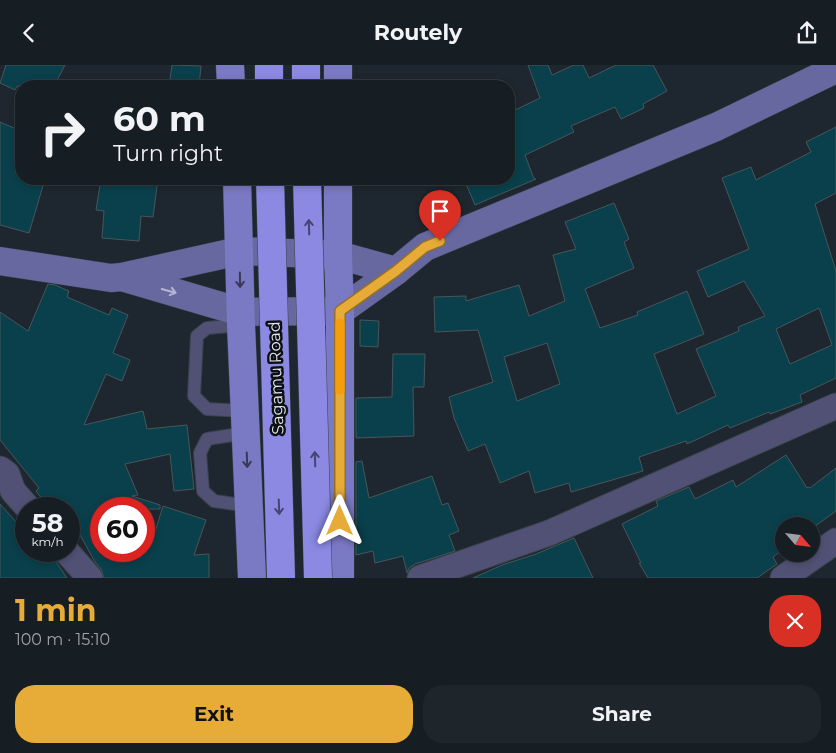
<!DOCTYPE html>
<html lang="en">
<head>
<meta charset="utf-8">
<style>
	:root { --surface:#161d23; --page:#1f262b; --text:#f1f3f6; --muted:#9ea2a6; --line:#353b41; --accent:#e7ac37 }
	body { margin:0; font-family:Montserrat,sans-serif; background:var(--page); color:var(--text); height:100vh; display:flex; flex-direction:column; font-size:19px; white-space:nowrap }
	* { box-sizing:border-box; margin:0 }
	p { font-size:16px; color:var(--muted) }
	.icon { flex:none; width:28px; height:28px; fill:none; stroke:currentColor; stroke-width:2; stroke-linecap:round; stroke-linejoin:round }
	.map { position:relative; height:513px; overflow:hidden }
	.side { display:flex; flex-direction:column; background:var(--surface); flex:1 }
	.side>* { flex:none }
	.hud { position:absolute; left:15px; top:15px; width:500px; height:105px; border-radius:20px; box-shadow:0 2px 8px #0003,0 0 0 1px var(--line); background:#161d23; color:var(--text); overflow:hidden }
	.needle { width:32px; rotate:118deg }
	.buttons { position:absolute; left:775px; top:452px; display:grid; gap:10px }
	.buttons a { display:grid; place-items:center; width:45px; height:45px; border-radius:50%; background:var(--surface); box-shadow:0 2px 8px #0003,0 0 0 1px var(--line); font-size:25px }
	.speed { position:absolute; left:15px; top:432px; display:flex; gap:10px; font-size:25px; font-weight:700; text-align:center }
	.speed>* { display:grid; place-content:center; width:65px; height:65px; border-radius:50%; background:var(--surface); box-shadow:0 2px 8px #0003,0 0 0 1px var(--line); line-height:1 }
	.speed small { font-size:12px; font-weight:400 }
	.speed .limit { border:8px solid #d22; background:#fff; color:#111 }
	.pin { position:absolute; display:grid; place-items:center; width:42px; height:42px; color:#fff; margin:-51px -21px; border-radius:50% 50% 50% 0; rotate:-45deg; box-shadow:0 0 5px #0007 }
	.pin .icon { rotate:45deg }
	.me { position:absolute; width:55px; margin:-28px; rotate:0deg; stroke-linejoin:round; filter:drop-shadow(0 0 4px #0008) }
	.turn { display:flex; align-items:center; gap:18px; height:105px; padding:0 15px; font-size:22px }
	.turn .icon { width:65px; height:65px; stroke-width:2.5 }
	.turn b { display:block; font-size:35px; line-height:42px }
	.round { display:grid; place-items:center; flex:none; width:52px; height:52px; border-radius:20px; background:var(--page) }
	.head { display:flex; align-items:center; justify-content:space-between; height:85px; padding:0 15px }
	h1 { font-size:30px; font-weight:700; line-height:38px; color:var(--accent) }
	.button { display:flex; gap:10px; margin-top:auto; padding:10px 15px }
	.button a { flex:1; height:58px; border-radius:20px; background:var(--accent); color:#111; font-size:20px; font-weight:700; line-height:58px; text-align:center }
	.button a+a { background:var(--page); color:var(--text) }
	header { display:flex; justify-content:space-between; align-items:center; height:65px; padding:0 15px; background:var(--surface); font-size:22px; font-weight:700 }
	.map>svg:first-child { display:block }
</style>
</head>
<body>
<header><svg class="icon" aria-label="back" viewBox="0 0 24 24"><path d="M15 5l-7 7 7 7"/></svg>Routely<svg class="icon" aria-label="share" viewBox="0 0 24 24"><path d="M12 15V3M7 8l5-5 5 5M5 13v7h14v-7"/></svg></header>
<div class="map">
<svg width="836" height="513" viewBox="0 0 836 513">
	<rect width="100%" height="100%" fill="#1e272f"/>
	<!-- building -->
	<g fill="#0a404b" stroke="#47565a" fill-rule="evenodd">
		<polygon points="6,0 65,0 54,21 17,21 15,25 0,18"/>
		<polygon points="172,0 201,1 199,21 169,21"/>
		<polygon points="528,0 548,0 552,10 574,0 583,0 589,13 616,0 653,0 667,26 643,39 644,43 621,54 615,42 571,61 574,67 525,90 534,114 536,114 475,140 466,119 479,114 509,114 509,48 540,33"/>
		<polygon points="0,57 21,66 21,91 15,107 21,109 21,114 45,114 29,168 0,160"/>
		<path d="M 836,62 L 836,128 L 815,139 L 836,206 L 836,313 L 800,330 L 802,337 L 770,349 L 769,347 L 730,363 L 728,360 L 687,379 L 686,376 L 639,392 L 643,406 L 571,427 L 569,418 L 535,428 L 529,406 L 500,418 L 485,379 L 468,386 L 454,353 L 449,332 L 493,317 L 478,265 L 435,267 L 434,232 L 466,231 L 466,236 L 519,220 L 529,251 L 565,236 L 553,190 L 576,184 L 565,157 L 614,138 L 629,174 L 624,177 L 634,203 L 585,224 L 600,263 L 638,250 L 637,247 L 687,226 L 704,269 L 654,289 L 677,349 L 716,331 L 696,284 L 739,266 L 738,262 L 765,251 L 744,216 L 708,232 L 697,206 L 749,184 L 722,113 L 751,102 L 756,115 L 811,87 L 806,77 ZM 819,243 L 832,280 L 790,299 L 776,264 ZM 547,278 L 560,319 L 517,336 L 504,292 Z"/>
		<polygon points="101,114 158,114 153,152 141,151 139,176 102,173 104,146 96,145"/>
		<polygon points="48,219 55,220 69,226 67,232 109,250 112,243 128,250 113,288 130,295 122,316 106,309 84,360 143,346 147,364 187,360 194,424 174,426 170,389 125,399 138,430 132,431 160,440 160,444 101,444 101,486 144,486 144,447 154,470 163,441 206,455 194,490 209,489 209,513 104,513 101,504 95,497 69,450 69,444 50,444 36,426 39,423 0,375 0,247 28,266"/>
		<polygon points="360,255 379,256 378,282 360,281"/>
		<polygon points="393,289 425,289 424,322 413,322 414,371 356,373 356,333 392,332"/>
		<polygon points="786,390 807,423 808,422 810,423 836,403 836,446 811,464 811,461 784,461 784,484 773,492 777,499 757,513 648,513 639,498 641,498 622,459 658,441 656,436 689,422 695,434 733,415 736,422"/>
		<polygon points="362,396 369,433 432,411 442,440 448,438 459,466 449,470 455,486 415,499 409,503 407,508 403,491 375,498 373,486 356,490 356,397"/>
		<polygon points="0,439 26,468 26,486 49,486 67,513 0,513"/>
		<polygon points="574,473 593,513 473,513 502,500 536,489"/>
	</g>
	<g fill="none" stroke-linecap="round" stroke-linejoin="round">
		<defs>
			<g id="lane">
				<polyline points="241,260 207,263 197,271 194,331 207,344 244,346"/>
				<polyline points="245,368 207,374 200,388 203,426 214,436 249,441"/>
			</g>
			<g id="street">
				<polyline points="0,404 7,409 13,426 29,444"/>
				<polyline points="66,486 90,513"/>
				<polyline points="420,513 549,468 836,341"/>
				<polyline points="783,513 836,476"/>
			</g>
			<g id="secondary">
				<polyline points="0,196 111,213 122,212 239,186 338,190 396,206"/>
				<polyline points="122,212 241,247 340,246 396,206 425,182 716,62 836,4"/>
			</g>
			<g id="primary">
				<polyline points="230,0 231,21"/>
				<polyline points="338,0 338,21"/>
				<polyline points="237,114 241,260 252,513"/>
				<polyline points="338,114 338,190 340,246 340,513"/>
			</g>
			<g id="highway">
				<polyline points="306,0 306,21"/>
				<polyline points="269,21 269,0"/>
			</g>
		</defs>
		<!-- lane casing -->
		<use href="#lane" stroke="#3a424a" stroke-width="14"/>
		<!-- street casing -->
		<use href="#street" stroke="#3a424a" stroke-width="27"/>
		<!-- secondary casing -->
		<use href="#secondary" stroke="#3a424a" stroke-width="29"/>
		<!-- primary casing -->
		<use href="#primary" stroke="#3a424a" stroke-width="29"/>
		<!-- highway casing -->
		<use href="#highway" stroke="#3a424a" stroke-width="29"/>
		<!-- lane -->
		<use href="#lane" stroke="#505174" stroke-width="12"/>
		<!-- street -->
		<use href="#street" stroke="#505174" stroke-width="25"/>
		<!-- secondary -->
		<use href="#secondary" stroke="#6868a1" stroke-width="28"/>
		<!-- primary -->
		<use href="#primary" stroke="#7a79c3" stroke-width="28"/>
		<!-- highway -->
		<use href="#highway" stroke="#8b89e2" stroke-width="28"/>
		<defs>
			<g id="highway-bridge">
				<polyline points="270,114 281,513"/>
				<polyline points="307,114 318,513"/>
			</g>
		</defs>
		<!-- highway-bridge casing -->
		<use href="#highway-bridge" stroke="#3a424a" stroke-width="29" stroke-linecap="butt"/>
		<!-- highway-bridge -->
		<use href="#highway-bridge" stroke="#8b89e2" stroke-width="28"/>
	</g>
	<!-- one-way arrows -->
	<defs><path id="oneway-shaft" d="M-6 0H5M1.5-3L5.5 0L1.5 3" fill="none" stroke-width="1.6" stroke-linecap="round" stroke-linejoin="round" transform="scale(1.25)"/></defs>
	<g stroke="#454670">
		<use href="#oneway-shaft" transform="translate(309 162) rotate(-92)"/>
		<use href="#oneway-shaft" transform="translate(315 394) rotate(-92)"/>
		<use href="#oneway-shaft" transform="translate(279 442) rotate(88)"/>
	</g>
	<g stroke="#383959">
		<use href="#oneway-shaft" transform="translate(240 215) rotate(89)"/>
		<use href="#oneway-shaft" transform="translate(247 395) rotate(88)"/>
	</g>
	<use stroke="#b4b7d1" href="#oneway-shaft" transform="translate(169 226) rotate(16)"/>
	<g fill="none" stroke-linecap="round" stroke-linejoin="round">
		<defs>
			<polyline id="route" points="340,456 340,246 396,206 425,182 440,176"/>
		</defs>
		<!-- route casing -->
		<use href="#route" stroke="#967024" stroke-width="12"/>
		<!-- route -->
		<use href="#route" stroke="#e7ac37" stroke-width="9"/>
		<!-- slow -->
		<polyline stroke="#f59e0b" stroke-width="9" points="340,325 340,258"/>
	</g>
	<g text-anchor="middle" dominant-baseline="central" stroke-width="5" stroke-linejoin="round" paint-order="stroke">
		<!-- street labels -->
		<g font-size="16" fill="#e6ebf1" stroke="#0c0f13">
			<text transform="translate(276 313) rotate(-92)">Sagamu Road</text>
		</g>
	</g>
</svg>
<div class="buttons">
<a><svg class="needle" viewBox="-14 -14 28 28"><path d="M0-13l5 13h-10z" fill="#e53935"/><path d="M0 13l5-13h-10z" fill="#9ea2a6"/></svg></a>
</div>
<div class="speed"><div>58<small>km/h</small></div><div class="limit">60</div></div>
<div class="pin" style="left:440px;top:176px;background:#d93025"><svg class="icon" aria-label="arrive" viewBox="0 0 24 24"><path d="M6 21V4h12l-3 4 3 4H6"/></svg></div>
<svg class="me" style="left:340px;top:456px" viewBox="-20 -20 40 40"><path d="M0-17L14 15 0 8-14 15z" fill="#e7ac37" stroke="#fff" stroke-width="4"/></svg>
<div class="hud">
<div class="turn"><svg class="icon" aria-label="right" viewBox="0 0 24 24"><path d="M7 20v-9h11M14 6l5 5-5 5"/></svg><div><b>60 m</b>Turn right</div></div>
</div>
</div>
<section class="side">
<div class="head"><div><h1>1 min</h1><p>100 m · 15:10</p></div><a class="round" style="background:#d93025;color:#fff"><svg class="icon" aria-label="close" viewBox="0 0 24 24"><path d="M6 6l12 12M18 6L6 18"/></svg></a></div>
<div class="button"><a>Exit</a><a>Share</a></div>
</section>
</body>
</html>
